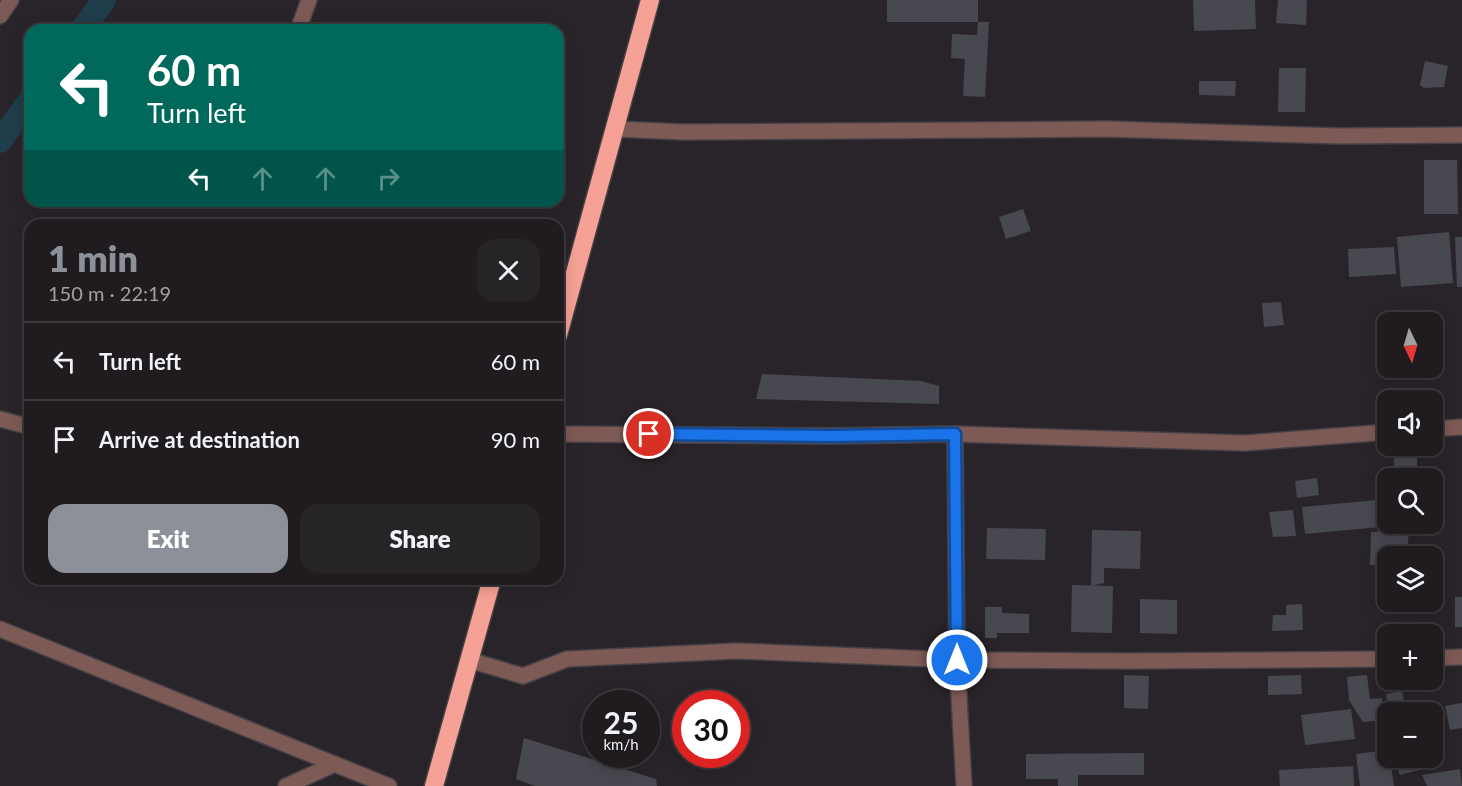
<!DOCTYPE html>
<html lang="en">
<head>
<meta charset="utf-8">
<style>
	:root { --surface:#1f1b1f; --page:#272428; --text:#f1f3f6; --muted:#a1a1a4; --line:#3c393d; --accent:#8c9099 }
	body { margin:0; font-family:Lato,sans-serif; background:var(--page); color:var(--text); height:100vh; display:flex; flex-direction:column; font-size:22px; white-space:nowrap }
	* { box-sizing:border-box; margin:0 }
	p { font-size:20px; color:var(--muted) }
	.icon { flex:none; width:33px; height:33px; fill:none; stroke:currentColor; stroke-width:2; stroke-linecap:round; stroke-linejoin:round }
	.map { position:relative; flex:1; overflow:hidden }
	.details { position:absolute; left:24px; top:219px; width:540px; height:366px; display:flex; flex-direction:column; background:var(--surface); border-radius:18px; box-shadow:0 3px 15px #0003,0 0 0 2px var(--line) }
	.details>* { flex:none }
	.hud { position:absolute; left:24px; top:24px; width:540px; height:183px; border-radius:18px; box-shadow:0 3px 15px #0003,0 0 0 2px var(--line); background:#00695c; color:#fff; overflow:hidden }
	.needle { width:39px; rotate:175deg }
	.buttons { position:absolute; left:1377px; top:312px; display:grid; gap:12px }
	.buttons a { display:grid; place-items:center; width:66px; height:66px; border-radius:12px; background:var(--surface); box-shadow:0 3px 15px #0003,0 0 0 2px var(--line); font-size:30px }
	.speed { position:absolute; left:582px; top:690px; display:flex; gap:12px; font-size:30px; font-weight:700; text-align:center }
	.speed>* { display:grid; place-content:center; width:78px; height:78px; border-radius:50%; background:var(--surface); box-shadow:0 3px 15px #0003,0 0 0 2px var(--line); line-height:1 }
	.speed small { font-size:15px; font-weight:400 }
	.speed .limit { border:9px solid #d22; background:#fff; color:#111 }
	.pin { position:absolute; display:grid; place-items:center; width:51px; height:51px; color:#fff; margin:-26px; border:3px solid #fff; border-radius:50%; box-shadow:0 2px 6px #0007 }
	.me { position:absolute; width:66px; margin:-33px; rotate:0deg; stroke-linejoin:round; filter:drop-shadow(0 0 4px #0008) }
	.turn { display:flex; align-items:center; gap:21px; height:126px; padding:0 24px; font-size:27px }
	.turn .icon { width:78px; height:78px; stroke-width:2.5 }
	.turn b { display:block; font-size:42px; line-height:51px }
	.lanes { display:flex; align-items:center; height:57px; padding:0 24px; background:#0003; justify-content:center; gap:30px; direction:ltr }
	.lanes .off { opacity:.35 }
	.round { display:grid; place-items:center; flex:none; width:63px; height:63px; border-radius:18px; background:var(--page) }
	.overview { display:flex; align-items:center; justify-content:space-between; height:102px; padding:0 24px }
	h1 { font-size:36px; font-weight:800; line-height:45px; color:var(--accent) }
	.cta { display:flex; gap:12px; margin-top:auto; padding:12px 24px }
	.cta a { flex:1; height:69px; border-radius:18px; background:var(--accent); color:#fff; font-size:24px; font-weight:800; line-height:69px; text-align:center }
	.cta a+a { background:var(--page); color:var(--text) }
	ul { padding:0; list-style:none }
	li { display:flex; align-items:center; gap:18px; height:78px; padding:0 24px; border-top:2px solid var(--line) }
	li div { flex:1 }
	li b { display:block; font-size:22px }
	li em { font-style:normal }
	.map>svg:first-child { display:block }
</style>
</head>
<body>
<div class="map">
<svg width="1462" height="786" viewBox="0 0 1462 786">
	<rect width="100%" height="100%" fill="#292429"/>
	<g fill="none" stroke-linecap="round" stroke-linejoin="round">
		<!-- canal -->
		<g stroke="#1f3d4b" stroke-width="24">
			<polyline points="82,30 104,0"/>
			<polyline points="0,141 30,100"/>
		</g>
	</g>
	<!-- building -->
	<g fill="#484850">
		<rect x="887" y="0" width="91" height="22"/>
		<polygon points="1193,0 1255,0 1256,29 1194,31"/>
		<polygon points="1278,0 1307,0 1306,25 1276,23"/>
		<polygon points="978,22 989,22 985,97 963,96 965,59 951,58 952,34 977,35"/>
		<polygon points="1425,61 1448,66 1444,87 1424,88 1420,85"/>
		<polygon points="1279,68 1306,68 1305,112 1278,112"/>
		<polygon points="1199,81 1236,81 1235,96 1199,95"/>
		<polygon points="1424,160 1457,160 1458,214 1424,214"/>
		<polygon points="1023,209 1031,231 1006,239 999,217"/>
		<polygon points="1449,232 1453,283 1401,287 1397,237"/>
		<polygon points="1455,237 1462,237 1462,287 1457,287"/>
		<polygon points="1394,247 1396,274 1349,277 1348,249"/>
		<polygon points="1281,302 1284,325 1264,327 1262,303"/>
		<polygon points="762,374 921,381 939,386 939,404 756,399"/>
		<rect x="1394" y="446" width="23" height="32"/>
		<polygon points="1317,478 1319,495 1297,498 1295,481"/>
		<polygon points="1388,499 1388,524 1402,524 1402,525 1305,534 1302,507"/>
		<polygon points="1293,510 1296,536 1273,537 1269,512"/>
		<polygon points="987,528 1046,529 1045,560 986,559"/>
		<polygon points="1409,529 1407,556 1388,556 1388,565 1370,565 1371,532"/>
		<polygon points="1092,530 1141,531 1140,569 1104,568 1104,583 1091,586"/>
		<polygon points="1072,585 1113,586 1112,633 1071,632"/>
		<rect x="1455" y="597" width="7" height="30"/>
		<polygon points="1140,599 1177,600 1177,634 1140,633"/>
		<polygon points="1302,604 1303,630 1272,631 1273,615 1286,615 1286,605"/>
		<polygon points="985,607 1002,607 1002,613 1029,614 1029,633 997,633 997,638 985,638"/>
		<polygon points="1124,675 1149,676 1148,709 1124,708"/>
		<polygon points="1301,675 1302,694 1268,695 1268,676"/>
		<polygon points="1367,675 1370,699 1382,698 1384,720 1363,722 1349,700 1347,677"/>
		<polygon points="1402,691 1405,707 1425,704 1426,712 1389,712 1386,694"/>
		<polygon points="1462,703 1462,728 1450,730 1445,706"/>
		<polygon points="1351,709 1355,739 1305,745 1301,715"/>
		<polygon points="524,738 656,779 657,786 535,786 516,779"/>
		<polygon points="1388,750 1388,758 1390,758 1394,786 1360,786 1356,754"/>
		<polygon points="1144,753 1144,775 1078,775 1078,786 1058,786 1058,779 1026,779 1026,754"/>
		<polygon points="1394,758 1424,758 1427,768 1400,775"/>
		<polygon points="1353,766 1354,786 1280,786 1279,770"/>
		<polygon points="1460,769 1462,786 1427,786 1422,775"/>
	</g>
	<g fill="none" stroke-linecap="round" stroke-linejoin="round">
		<defs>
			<g id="street">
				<polyline points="0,16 11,0"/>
				<polyline points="298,30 309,0"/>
				<polyline points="614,129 684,132 1107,129 1340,136 1462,135"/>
				<polyline points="0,419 30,427"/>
				<polyline points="1432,429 1462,427"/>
				<polyline points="558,434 831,436 955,434 1245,443 1388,432"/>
				<polyline points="955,434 957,660 964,786"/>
				<polyline points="0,629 389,786"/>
				<polyline points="1432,658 1462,657"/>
				<polyline points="469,660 523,676 567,659 737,651 957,660 1129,661 1388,659"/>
				<polyline points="286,786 335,764"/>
			</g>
			<g id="highway">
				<polyline points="558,335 650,0"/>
				<polyline points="434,786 492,579"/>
			</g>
		</defs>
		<!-- street casing -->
		<use href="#street" stroke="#454045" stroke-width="18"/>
		<!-- highway casing -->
		<use href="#highway" stroke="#454045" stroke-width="21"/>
		<!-- street -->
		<use href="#street" stroke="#7d5a55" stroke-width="15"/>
		<!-- highway -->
		<use href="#highway" stroke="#f6a195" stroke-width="18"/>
	</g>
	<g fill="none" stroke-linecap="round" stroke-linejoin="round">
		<defs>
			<polyline id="route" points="649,434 831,436 955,434 957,660"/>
		</defs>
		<!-- route casing -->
		<use href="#route" stroke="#114b97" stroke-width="15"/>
		<!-- route -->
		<use href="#route" stroke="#1a73e8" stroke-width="10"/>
	</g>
</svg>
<div class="buttons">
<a><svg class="needle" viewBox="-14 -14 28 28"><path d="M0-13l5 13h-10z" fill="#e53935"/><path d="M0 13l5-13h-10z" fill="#a1a1a4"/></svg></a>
<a><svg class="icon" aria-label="sound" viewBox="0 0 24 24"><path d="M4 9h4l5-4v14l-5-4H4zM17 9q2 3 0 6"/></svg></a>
<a><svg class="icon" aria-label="search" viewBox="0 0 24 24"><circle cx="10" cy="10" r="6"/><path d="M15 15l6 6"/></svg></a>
<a><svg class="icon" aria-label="layers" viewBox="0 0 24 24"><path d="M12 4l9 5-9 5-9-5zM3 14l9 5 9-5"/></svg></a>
<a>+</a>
<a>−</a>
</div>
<div class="speed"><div>25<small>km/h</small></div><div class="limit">30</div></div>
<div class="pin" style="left:649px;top:434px;background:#d93025"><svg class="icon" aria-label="arrive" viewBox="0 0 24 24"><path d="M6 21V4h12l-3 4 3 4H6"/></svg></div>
<svg class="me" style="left:957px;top:660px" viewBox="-20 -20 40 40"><circle r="17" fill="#1a73e8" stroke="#fff" stroke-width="3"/><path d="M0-11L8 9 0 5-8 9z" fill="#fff"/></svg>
<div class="hud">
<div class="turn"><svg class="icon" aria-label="left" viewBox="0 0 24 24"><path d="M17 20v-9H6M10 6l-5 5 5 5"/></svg><div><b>60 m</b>Turn left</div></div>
<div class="lanes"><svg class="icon" aria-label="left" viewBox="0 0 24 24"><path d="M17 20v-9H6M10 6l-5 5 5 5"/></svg><svg class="icon off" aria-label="ahead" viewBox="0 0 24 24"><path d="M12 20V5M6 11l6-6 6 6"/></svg><svg class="icon off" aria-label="ahead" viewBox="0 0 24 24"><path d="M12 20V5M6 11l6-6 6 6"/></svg><svg class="icon off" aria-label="right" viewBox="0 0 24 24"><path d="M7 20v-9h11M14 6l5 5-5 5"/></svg></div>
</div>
<section class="details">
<div class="overview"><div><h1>1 min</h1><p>150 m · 22:19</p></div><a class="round"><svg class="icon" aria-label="close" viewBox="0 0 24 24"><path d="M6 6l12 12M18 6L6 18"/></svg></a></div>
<ul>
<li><svg class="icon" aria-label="left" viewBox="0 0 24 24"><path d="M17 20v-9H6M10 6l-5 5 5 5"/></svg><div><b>Turn left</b></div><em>60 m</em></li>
<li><svg class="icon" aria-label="arrive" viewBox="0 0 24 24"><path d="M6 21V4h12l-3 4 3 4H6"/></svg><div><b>Arrive at destination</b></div><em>90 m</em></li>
</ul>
<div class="cta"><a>Exit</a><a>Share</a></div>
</section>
</div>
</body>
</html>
